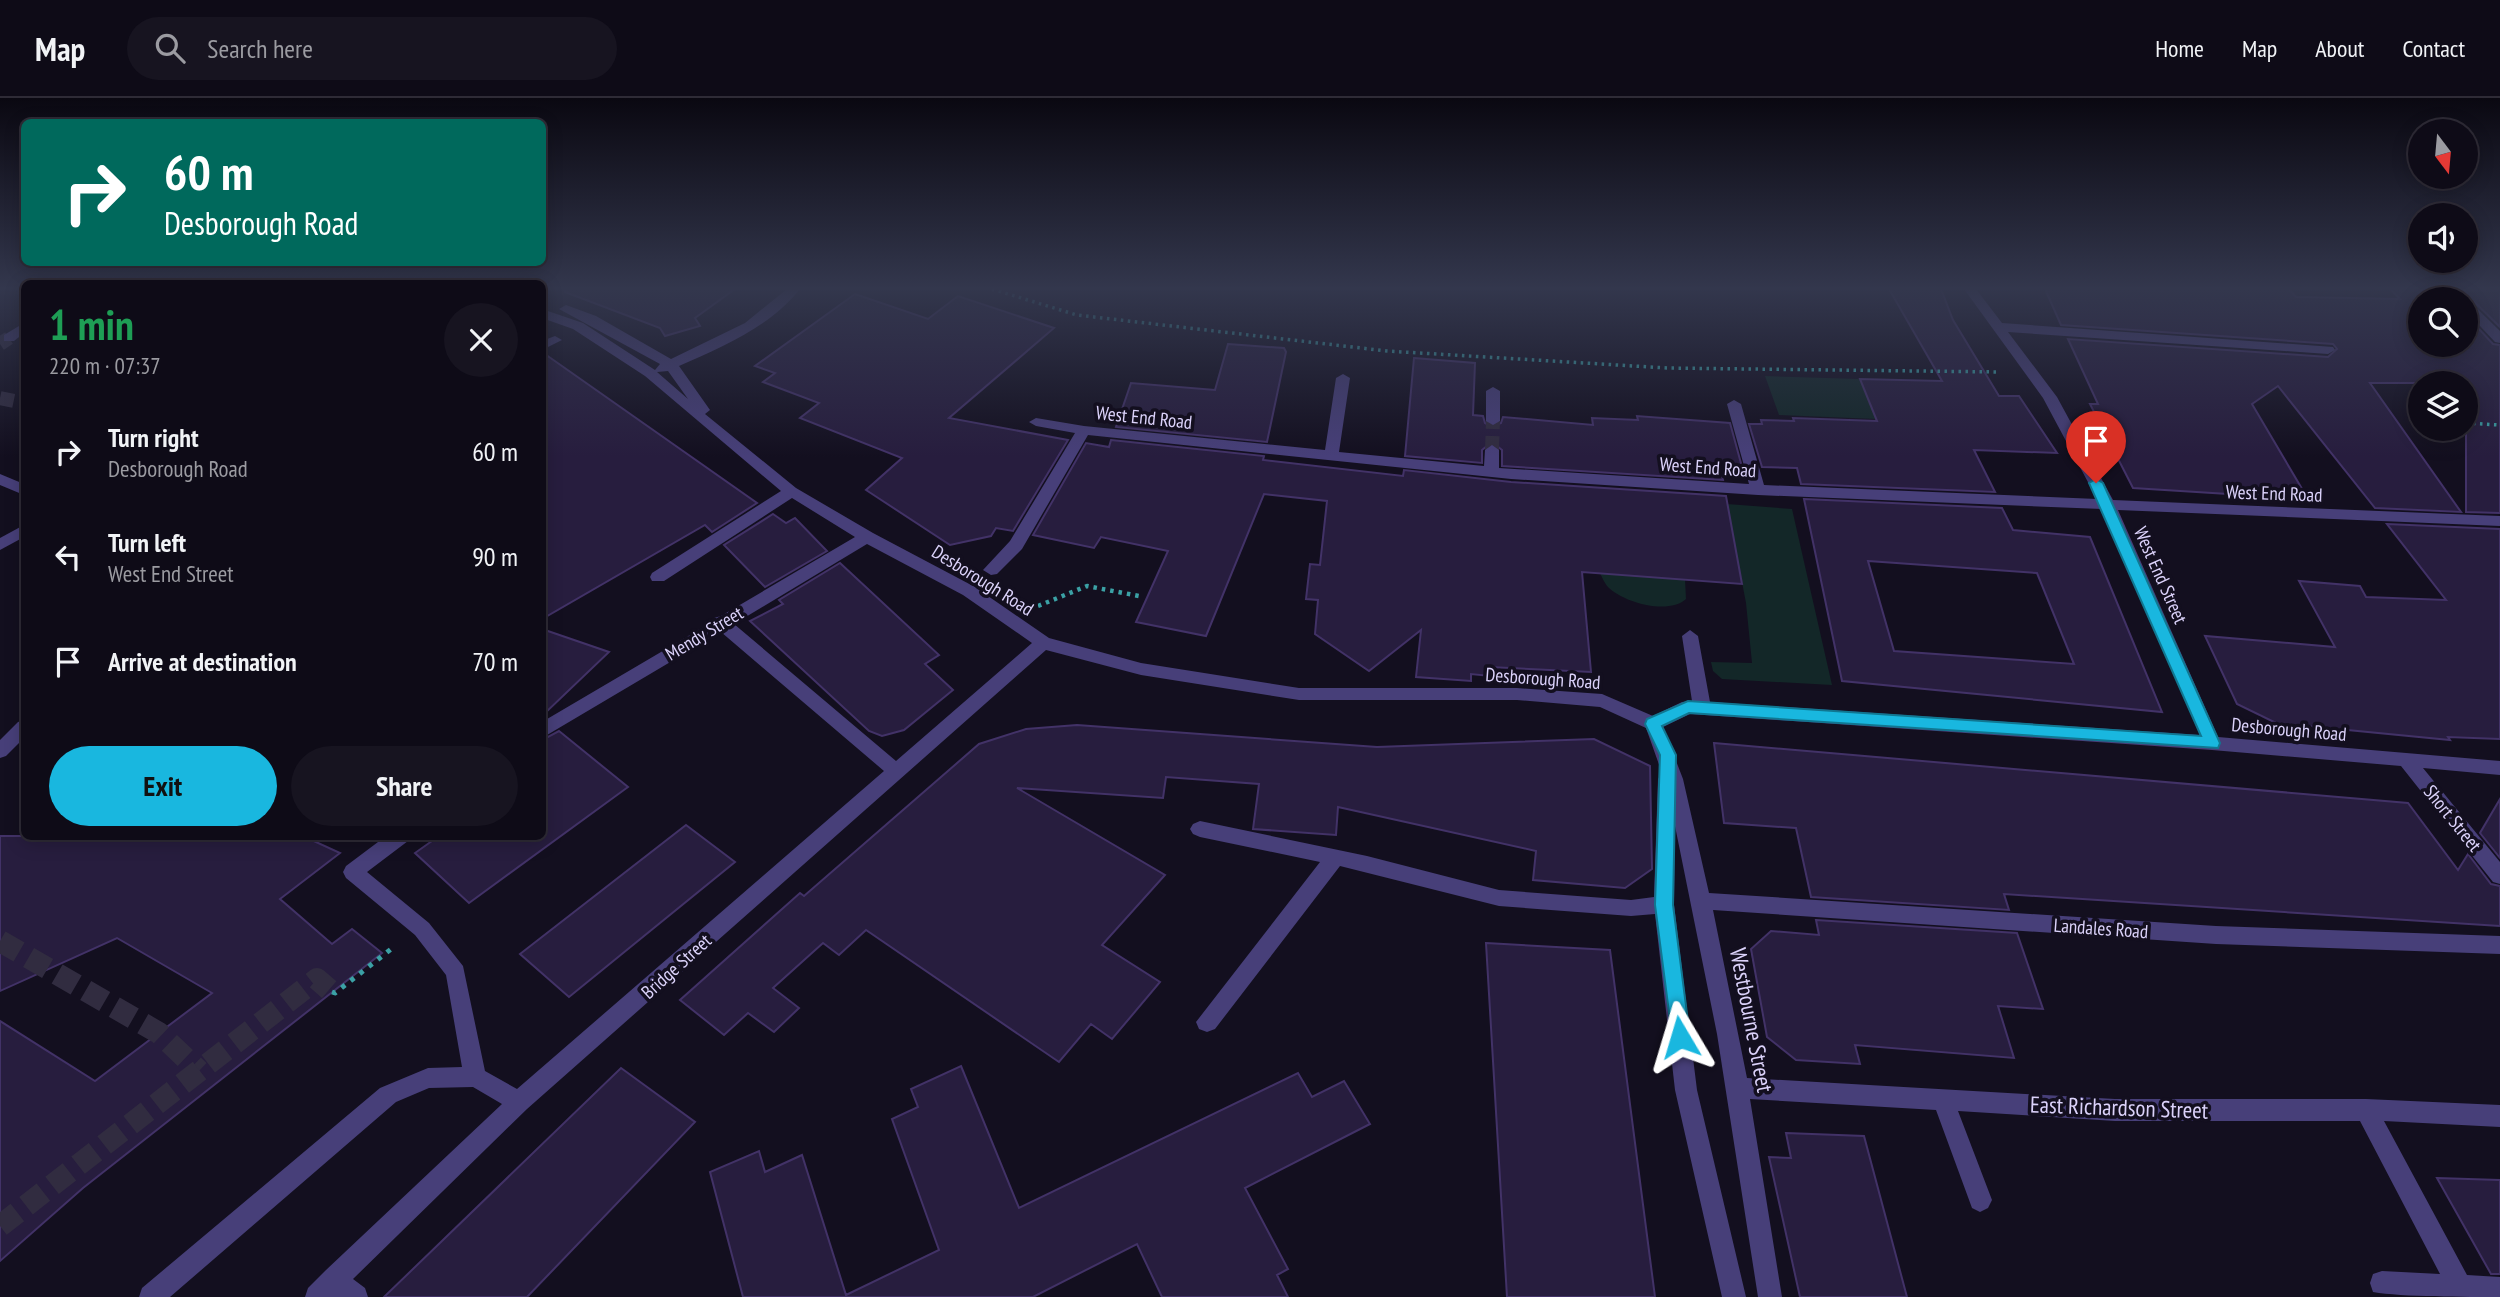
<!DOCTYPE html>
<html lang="en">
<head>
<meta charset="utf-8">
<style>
	:root { --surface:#0e0b17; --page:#171420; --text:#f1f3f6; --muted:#9b9ba1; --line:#2e2b36; --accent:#19b7df }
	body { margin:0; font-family:"PT Sans Narrow",sans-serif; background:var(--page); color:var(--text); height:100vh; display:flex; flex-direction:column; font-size:26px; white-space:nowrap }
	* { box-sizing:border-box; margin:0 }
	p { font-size:23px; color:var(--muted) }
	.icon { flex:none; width:38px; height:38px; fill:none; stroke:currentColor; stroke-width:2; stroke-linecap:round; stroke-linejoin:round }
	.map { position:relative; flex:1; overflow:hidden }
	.sheet { position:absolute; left:21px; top:182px; width:525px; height:560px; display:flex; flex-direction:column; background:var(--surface); border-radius:10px; box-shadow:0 4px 18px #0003,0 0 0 2px var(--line) }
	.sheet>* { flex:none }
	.banner { position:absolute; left:21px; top:21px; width:525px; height:147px; border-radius:10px; box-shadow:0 4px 18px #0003,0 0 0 2px var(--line); background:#00695c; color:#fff; overflow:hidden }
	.needle { width:46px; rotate:164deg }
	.controls { position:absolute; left:2408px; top:21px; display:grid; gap:14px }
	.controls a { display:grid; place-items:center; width:70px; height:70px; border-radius:50%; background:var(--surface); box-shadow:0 4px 18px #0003,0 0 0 2px var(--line); font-size:35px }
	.pin { position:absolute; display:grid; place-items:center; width:60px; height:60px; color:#fff; margin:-72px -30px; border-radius:50% 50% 50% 0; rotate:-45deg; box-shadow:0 0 7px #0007 }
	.pin .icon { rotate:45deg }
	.me { position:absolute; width:77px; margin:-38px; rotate:353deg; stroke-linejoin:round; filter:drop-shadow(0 0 5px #0008) }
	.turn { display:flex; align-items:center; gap:24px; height:147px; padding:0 28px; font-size:32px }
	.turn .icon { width:91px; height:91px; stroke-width:2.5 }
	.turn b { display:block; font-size:49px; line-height:60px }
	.round { display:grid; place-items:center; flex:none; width:74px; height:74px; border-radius:37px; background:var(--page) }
	.headline { display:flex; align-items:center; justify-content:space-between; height:119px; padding:0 28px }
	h1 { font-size:42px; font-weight:800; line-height:52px; color:#1e9e55 }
	.cta { display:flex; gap:14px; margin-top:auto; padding:14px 28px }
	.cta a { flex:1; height:80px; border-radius:42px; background:var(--accent); color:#111; font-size:28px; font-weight:800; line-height:80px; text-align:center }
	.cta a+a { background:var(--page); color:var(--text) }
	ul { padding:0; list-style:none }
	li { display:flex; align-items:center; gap:21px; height:105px; padding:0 28px }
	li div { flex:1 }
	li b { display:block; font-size:26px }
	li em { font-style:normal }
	header { display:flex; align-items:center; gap:42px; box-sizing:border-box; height:98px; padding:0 35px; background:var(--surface); border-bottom:2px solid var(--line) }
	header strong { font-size:33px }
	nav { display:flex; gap:38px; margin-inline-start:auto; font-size:24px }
	.search { width:490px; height:63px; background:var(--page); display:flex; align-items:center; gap:18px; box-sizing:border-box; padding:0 24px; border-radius:38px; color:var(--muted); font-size:26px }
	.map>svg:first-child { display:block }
</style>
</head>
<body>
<header>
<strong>Map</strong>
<div class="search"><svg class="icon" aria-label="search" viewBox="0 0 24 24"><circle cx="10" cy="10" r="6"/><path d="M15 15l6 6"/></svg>Search here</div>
<nav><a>Home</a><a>Map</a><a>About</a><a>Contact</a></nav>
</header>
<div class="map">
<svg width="2500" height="1199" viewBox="0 0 2500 1199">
	<rect width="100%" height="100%" fill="#130f1f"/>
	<!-- green -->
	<g fill="#132728">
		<polygon points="1765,278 1860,281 1876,321 1779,317"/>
		<polygon points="1727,406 1792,411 1832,587 1722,581 1713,573 1711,564 1752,565 1746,505"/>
		<path d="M 1600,475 L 1685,481 L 1686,501 C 1669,517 1624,505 1608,489 C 1605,486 1602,479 1600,475 Z"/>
	</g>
	<!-- building -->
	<g fill="#271d3e" stroke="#423267" stroke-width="2" fill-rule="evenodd">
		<polygon points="565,191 735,191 695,220 700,228 665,238 660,230 565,194"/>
		<polygon points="1889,191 1941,191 1953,222 1999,298 2019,298 2057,355 1974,352 1995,394 1801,386 1797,370 1762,369 1749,326 1762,326 1761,322 1794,323 1793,320 1877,323 1860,281 1942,283"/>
		<polygon points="2045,191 2289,191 2296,199 2400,201 2390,191 2442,192 2451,201 2420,201 2420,247 2466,247 2466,217 2493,246 2500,247 2500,415 2466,414 2466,285 2370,285 2461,414 2375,410 2278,288 2252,306 2308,401 2133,390 2090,306 2098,306 2068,241 2328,259 2337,251 2333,246 2061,227"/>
		<polygon points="2462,192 2500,193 2500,229"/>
		<polygon points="855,196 928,221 958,198 1054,230 949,320 1068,342 1013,433 996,430 991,438 950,447 866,392 902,360 800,320 819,305 763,284 775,275 755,268"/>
		<polygon points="1228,246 1284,250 1286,254 1267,344 1116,329 1131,285 1215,292"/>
		<polygon points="542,254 757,405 712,434 705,427 542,521"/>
		<polygon points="1414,260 1475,265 1473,317 1483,318 1485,325 1492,329 1501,325 1503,319 1593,327 1592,320 1638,322 1637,318 1730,325 1742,369 1725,368 1726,374 1721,373 1723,382 1502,368 1502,352 1492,344 1482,352 1482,365 1405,358"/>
		<polygon points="1111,342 1264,358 1263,362 1403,378 1404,372 1511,384 1726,398 1742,486 1582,474 1591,574 1490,569 1490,578 1471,576 1471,583 1416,579 1421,532 1369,573 1315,536 1318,502 1306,501 1310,466 1320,467 1327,403 1264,396 1206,538 1136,524 1168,453 1101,439 1094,450 1033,437 1086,345 1109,349"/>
		<path d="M 1804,401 L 2002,410 L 2013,432 L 2090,439 L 2162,614 L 1842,583 ZM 1868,463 L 2037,475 L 2074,566 L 1894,553 Z"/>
		<polygon points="773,416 786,425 795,420 827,453 765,489 724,447"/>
		<polygon points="2387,426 2500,431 2500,641 2448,639 2450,642 2276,625 2237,606 2205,538 2335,549 2299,483 2360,488 2366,499 2446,502"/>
		<polygon points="840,465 939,557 925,566 953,592 904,632 882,638 869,633 750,523 783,506 779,502"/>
		<polygon points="542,531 609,554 542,618"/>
		<polygon points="1077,627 1377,649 1594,641 1650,668 1652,771 1625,790 1533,782 1536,753 1338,709 1336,737 1253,731 1259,686 1166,679 1163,700 1017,690 1165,777 1102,847 1160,884 1112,941 1091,926 1059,964 866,832 839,857 823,845 773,890 799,910 774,934 748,915 724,937 680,902 800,795 804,798 979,646 1026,631"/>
		<polygon points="559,633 628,689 469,805 415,755 439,738 542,738 542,642"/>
		<polygon points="1714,645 2408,705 2458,772 2468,756 2491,786 2500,788 2500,828 2004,796 2009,812 1811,799 1796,730 1724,725"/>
		<polygon points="2500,701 2500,760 2480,735"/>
		<polygon points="686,727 735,764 569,899 520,856"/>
		<polygon points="0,738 303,738 340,755 280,801 332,846 352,831 382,855 83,1090 0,1163 0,923 95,983 212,895 117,840 0,893"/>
		<polygon points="1816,822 2017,835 2043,911 1998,908 2014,960 1855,947 1860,966 1796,962 1767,939 1751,851 1771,833 1819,837"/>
		<polygon points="1486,845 1610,852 1655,1199 1507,1199"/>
		<polygon points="961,968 1019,1110 1298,975 1312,999 1344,983 1370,1026 1245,1090 1288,1171 1277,1177 1288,1199 1162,1199 1137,1146 1033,1199 743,1199 710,1074 759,1053 765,1074 802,1057 846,1197 939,1152 892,1021 918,1009 911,991"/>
		<polygon points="621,970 695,1024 527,1199 384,1199"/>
		<polygon points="1786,1035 1864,1038 1907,1199 1800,1199 1769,1059 1791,1060"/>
		<polygon points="2437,1080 2500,1082 2500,1176 2491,1176"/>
	</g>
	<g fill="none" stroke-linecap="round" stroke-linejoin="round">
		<!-- minor-tunnel-far1 -->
		<g stroke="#312c40" stroke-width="14" stroke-dasharray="14 7" stroke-linecap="butt">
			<polyline points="0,246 9,240"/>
			<polyline points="0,300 24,305"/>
			<polyline points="1492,352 1493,323"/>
		</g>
		<!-- minor-tunnel -->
		<g stroke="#312c40" stroke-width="22" stroke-dasharray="22 11" stroke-linecap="butt">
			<polyline points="0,843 159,935 199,973"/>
			<polyline points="0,1128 317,881 332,894"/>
		</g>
		<!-- path-far2 -->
		<g stroke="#3ba1a5" stroke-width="3.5" stroke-dasharray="2.5 4.5" stroke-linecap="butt">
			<polyline points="992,191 1077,217 1387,253 1667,270 2000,274"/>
			<polyline points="2413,323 2420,324"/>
			<polyline points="2466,325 2500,327"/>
		</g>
		<!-- path-far1 -->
		<polyline stroke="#3ba1a5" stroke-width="4.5" stroke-dasharray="3.5 5" stroke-linecap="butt" points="1038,508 1087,488 1139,498"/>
		<!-- path -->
		<polyline stroke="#3ba1a5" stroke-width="5" stroke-dasharray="4.5 7" stroke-linecap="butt" points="332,894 335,895 395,848"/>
		<!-- minor -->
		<g fill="#473f79" fill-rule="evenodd">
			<path d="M 787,191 L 800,191 C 770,229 722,249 679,268 L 710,312 L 705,316 L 796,390 L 873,435 L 975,489 L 1049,540 L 1141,565 L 1299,590 L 1517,590 L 1602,596 L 1653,618 L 1682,604 L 1692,603 L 1682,538 L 1690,532 L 1698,538 L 1710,604 L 2200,637 L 2102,411 L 1758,397 L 1511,381 L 1088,337 L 1022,451 L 997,476 L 991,477 L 983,472 L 1010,443 L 1075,335 L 1036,328 L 1029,324 L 1036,320 L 1084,328 L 1325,352 L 1336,280 L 1343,276 L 1350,280 L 1339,354 L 1484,368 L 1485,352 L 1492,347 L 1499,352 L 1499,370 L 1749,386 L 1727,306 L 1734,302 L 1741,306 L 1764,387 L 2097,401 L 2043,300 L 1964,191 L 1976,191 L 2002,225 L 2333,249 L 2335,252 L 2328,256 L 2008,234 L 2057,299 L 2113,402 L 2500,418 L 2500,428 L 2118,412 L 2218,639 L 2500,663 L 2500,677 L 2423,670 L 2500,764 L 2500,786 L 2493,784 L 2401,668 L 2212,652 L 1690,616 L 1663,629 L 1683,681 L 1709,795 L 2216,828 L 2500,838 L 2500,856 L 2216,846 L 1713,812 L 1747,980 L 2115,1001 L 2366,1001 L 2500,1007 L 2500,1029 L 2384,1023 L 2467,1177 L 2500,1179 L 2500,1199 C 2467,1199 2402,1199 2373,1194 L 2370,1185 L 2373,1176 L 2382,1173 L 2440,1176 L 2360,1023 L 2115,1023 L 1958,1013 L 1992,1102 L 1988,1110 L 1980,1114 L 1972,1110 L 1936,1012 L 1750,1001 L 1782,1199 L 1758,1199 L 1717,936 L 1675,728 L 1674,807 L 1697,992 L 1746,1199 L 1722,1199 L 1675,992 L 1655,816 L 1631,818 L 1499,808 L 1340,768 L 1215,931 L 1207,934 L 1199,931 L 1196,924 L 1320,764 L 1200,739 L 1193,736 L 1190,731 L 1193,726 L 1200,723 L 1367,758 L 1499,792 L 1631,802 L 1654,799 L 1658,681 L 1662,675 L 1646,630 L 1600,609 L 1517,602 L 1299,602 L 1141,577 L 1046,552 L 527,1011 L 353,1181 L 365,1190 L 368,1199 L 305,1199 L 308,1190 L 326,1172 L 502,1006 L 473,989 L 429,990 L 396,1004 L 170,1199 L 139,1199 L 142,1190 L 380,990 L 428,970 L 462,969 L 446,877 L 415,837 L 346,780 L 343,774 L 346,768 L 386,738 L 410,738 L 408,743 L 367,774 L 429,825 L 463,868 L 485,973 L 517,991 L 884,673 L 721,534 L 542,640 L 542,624 L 712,524 L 714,520 L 721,518 L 855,439 L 792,400 L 664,483 L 652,483 L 650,479 L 652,475 L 781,393 L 645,278 L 573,231 L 542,220 L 542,211 L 583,225 L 655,272 L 660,266 L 559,211 L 566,207 L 596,218 L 671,261 L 745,225 ZM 668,273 L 688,301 L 657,274 ZM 867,446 L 963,497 L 1032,545 L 896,663 L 734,526 Z"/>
			<polygon points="2444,191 2457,191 2500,233 2500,245 2495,244 2466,213 2466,201 2454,201"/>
			<polygon points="24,225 24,235 14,243 4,243 4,237"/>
			<polygon points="555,238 562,242 542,252 542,243"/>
			<polygon points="1493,289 1500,293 1500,323 1493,327 1486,323 1486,293"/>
			<polygon points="0,376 24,386 24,397 0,387"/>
			<polygon points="24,427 24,439 0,452 0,440"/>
			<polygon points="24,622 24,640 6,658 0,660 0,642 18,624"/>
		</g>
	</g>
	<!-- sky -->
	<linearGradient id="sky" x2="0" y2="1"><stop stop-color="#0a0811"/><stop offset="0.53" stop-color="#33374d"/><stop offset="1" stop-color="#33374d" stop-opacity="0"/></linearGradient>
	<rect width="2500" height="359" fill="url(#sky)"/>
	<!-- route -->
	<polygon fill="#19b7df" stroke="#107791" stroke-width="2" points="2096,381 2103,385 2220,645 2218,650 1689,615 1662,628 1676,657 1673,807 1690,939 1687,945 1680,948 1673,945 1655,807 1660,657 1645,626 1647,621 1688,603 2201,638 2089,385"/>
	<g text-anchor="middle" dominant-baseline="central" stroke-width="7" stroke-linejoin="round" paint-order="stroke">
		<!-- street labels -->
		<g font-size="19" fill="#dbd2fa" stroke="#130f1f">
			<text transform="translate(1144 319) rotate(6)">West End Road</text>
			<text transform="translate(1708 369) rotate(4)">West End Road</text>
			<text transform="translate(2274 395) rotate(2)">West End Road</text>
			<text transform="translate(2161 477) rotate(66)">West End Street</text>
			<text transform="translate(983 482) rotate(32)">Desborough Road</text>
			<text transform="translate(704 535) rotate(-31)">Mendy Street</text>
			<text transform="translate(1543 580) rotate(4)">Desborough Road</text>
			<text transform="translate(2289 631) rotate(5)">Desborough Road</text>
			<text transform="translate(2453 720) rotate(51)">Short Street</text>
			<text transform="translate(2101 830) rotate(4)">Landales Road</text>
			<text transform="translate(676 868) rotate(-42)">Bridge Street</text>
		</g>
		<!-- near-street labels -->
		<g font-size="23" fill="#dbd2fa" stroke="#130f1f">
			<text transform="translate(1752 922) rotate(79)">Westbourne Street</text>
			<text transform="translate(2119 1009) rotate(2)">East Richardson Street</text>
		</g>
	</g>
</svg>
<div class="controls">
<a><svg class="needle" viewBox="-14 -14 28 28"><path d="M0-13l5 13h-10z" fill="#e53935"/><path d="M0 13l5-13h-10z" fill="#9b9ba1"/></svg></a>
<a><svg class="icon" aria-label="sound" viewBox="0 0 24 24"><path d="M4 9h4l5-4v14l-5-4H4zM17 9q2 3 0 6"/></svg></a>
<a><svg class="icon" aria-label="search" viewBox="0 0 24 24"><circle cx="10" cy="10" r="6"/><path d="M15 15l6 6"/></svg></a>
<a><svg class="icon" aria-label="layers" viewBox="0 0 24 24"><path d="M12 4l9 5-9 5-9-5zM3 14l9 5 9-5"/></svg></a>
</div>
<div class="pin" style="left:2096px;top:385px;background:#d93025"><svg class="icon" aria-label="arrive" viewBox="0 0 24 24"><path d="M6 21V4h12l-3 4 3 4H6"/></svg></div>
<svg class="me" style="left:1680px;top:939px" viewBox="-20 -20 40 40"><path d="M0-17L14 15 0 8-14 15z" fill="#19b7df" stroke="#fff" stroke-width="4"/></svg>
<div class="banner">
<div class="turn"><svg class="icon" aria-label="right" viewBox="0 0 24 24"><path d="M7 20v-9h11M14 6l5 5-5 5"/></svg><div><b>60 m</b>Desborough Road</div></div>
</div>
<section class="sheet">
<div class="headline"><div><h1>1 min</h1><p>220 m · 07:37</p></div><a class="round"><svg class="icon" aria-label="close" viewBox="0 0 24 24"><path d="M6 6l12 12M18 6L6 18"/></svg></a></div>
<ul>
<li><svg class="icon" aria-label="right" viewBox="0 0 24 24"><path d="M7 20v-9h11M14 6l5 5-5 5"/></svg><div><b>Turn right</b><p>Desborough Road</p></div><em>60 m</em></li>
<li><svg class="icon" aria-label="left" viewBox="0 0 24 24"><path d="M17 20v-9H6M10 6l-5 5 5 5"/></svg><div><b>Turn left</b><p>West End Street</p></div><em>90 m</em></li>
<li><svg class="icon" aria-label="arrive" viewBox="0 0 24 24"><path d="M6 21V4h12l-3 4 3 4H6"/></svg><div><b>Arrive at destination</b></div><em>70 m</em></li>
</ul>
<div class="cta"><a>Exit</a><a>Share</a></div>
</section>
</div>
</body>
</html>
